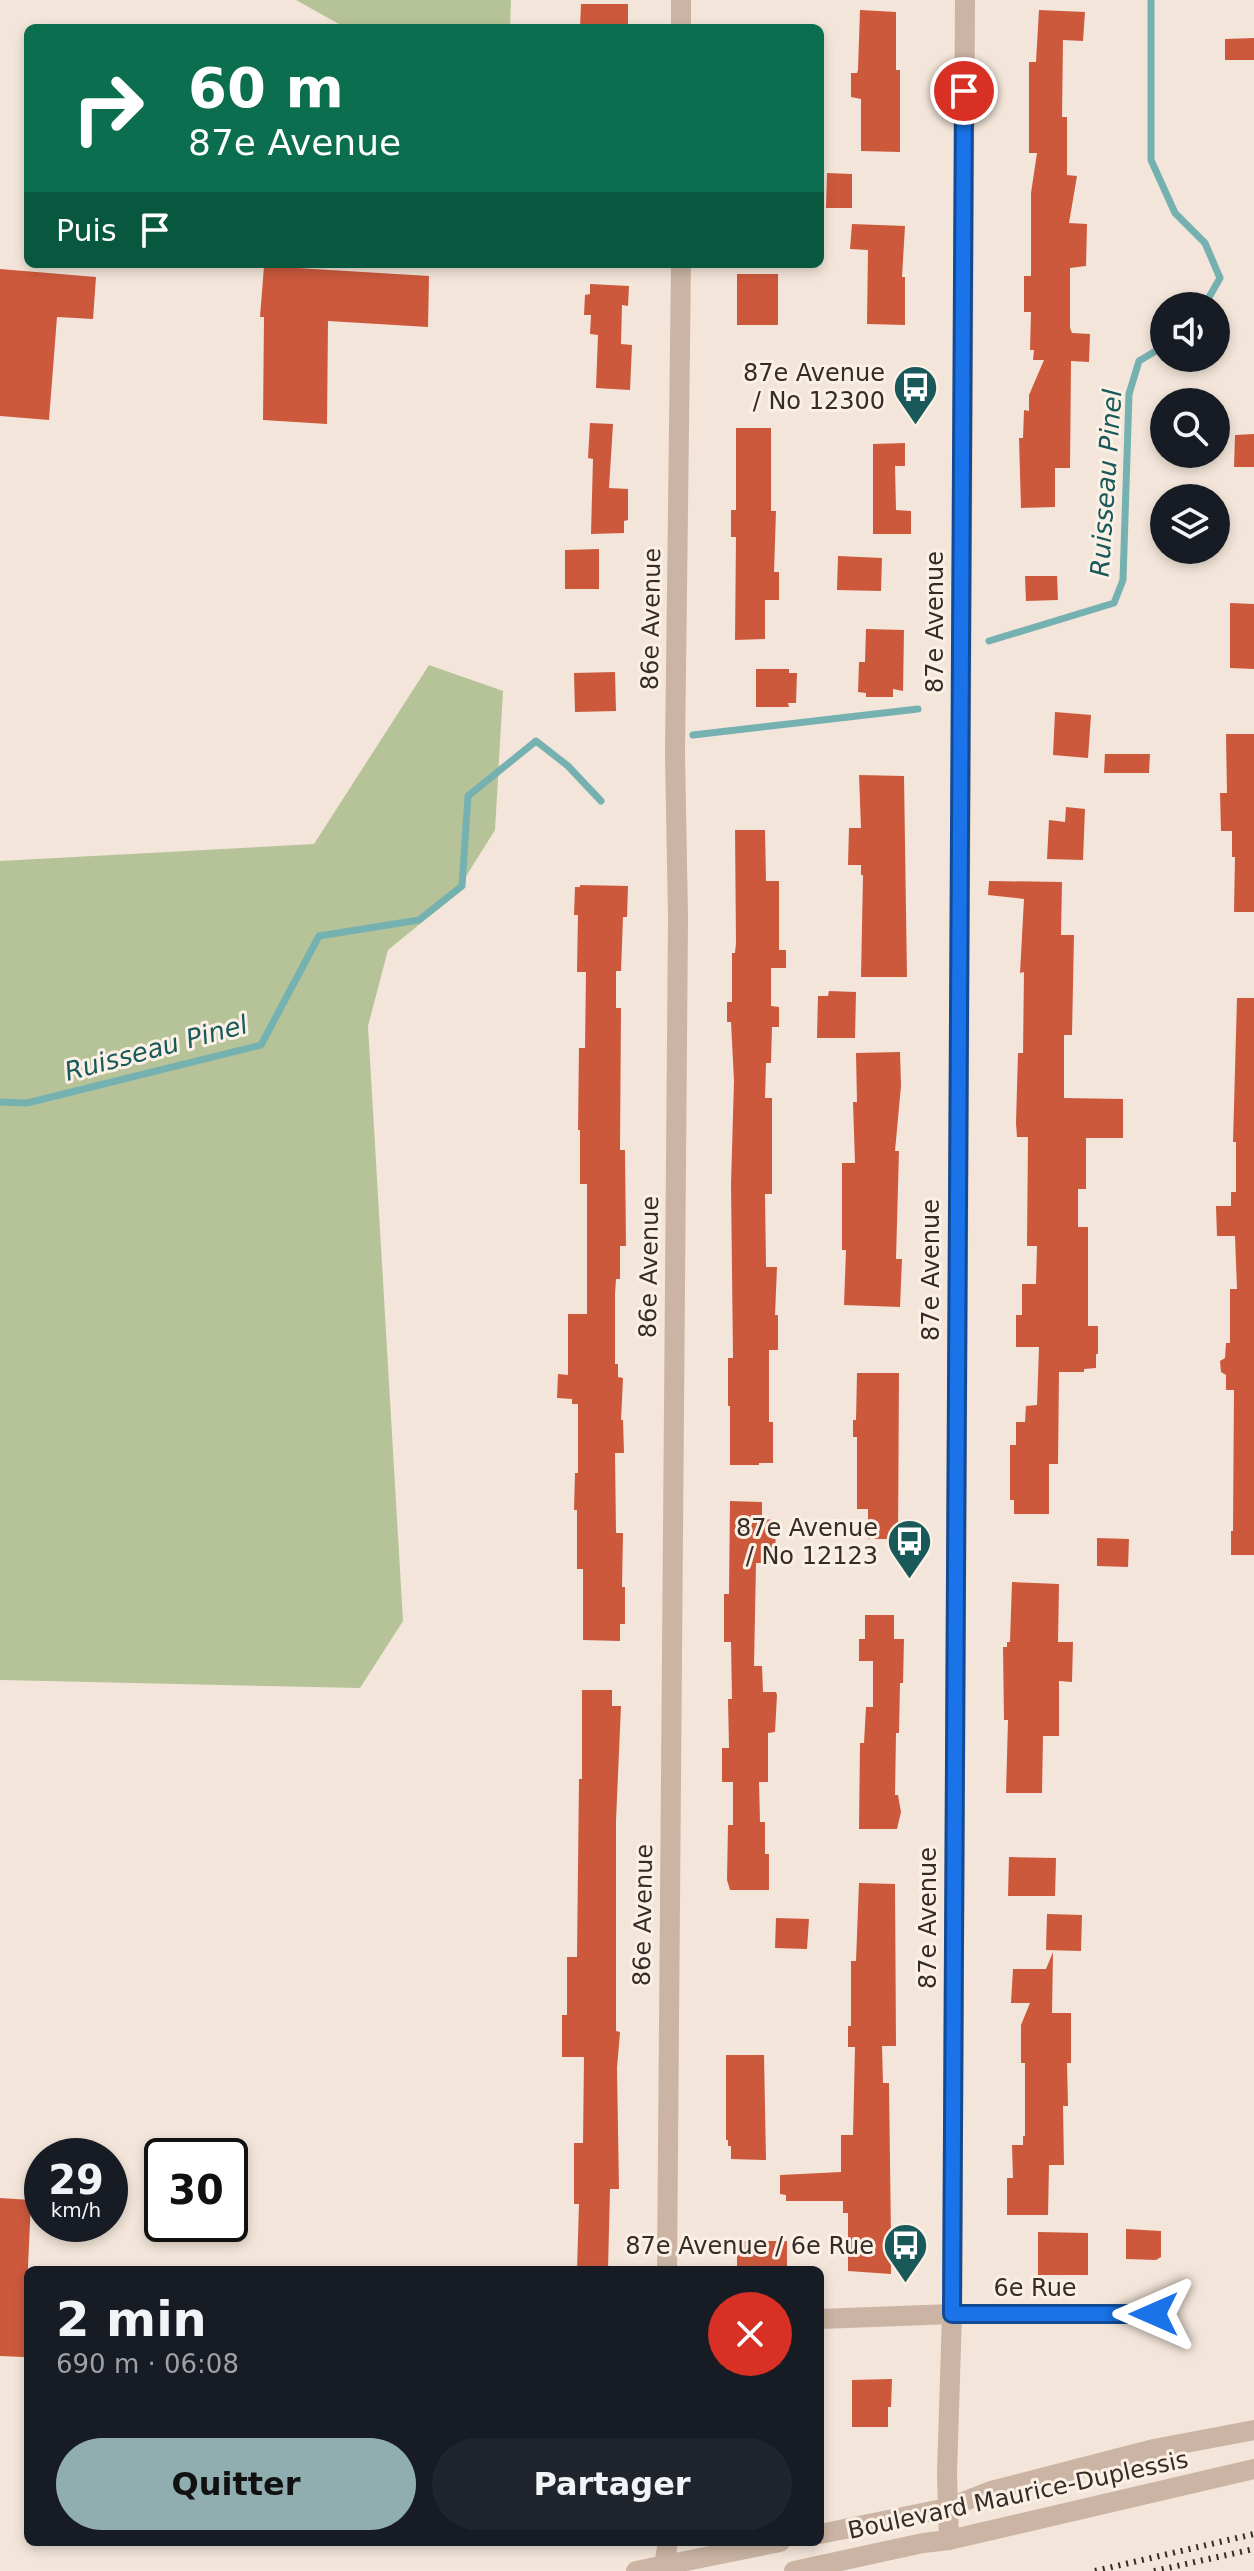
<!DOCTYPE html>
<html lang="fr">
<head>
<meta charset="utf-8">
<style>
	:root { --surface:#171b24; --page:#20242c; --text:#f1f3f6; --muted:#9ea1a6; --accent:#90aeb0 }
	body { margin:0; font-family:"DejaVu Sans",sans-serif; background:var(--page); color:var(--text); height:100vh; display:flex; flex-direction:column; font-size:30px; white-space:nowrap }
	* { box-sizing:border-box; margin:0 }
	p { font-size:26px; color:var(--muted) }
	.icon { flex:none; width:44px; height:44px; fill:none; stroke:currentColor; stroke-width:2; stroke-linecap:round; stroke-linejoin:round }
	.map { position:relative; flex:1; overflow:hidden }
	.drawer { position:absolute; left:24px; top:2266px; width:800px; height:280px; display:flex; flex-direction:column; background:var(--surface); border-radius:12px; box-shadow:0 4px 12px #0003 }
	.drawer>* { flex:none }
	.hud { position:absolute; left:24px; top:24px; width:800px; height:244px; border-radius:12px; box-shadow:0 4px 12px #0003; background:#0b6e4f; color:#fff; overflow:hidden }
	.fabs { position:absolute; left:1150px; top:292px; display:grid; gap:16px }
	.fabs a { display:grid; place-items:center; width:80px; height:80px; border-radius:50%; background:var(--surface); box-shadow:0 4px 12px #0003; font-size:40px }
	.speed { position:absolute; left:24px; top:2138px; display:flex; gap:16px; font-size:40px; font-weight:700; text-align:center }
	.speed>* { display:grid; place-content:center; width:104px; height:104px; border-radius:50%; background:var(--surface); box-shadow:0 4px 12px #0003; line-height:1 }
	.speed small { font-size:20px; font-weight:400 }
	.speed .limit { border:4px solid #111; border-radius:12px; background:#fff; color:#111 }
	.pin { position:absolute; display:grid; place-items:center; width:68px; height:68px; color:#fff; margin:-34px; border:4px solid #fff; border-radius:50%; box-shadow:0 2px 8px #0007 }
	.me { position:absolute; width:88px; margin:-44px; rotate:270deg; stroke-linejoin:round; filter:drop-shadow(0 0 6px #0008) }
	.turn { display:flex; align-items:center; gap:28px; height:168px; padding:0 32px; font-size:36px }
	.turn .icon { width:104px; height:104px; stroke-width:2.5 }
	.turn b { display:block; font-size:56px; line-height:68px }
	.then { display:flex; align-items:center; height:76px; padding:0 32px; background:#0003; gap:16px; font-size:30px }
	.round { display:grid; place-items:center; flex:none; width:84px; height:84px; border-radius:42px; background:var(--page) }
	.overview { display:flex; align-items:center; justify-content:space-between; height:136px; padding:0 32px }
	h1 { font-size:48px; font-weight:600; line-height:60px }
	.cta { display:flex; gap:16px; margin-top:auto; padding:16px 32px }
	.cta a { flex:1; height:92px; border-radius:48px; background:var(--accent); color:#111; font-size:32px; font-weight:600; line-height:92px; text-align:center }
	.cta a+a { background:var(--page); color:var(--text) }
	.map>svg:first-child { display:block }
</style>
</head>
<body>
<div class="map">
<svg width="1254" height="2571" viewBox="0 0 1254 2571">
	<rect width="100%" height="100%" fill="#f3e5d9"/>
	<!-- green -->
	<g fill="#b6c398">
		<polygon points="296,0 511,0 510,28 346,28"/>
		<polygon points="429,665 503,691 495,830 453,897 388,950 368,1026 403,1621 360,1688 0,1680 0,861 314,844"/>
	</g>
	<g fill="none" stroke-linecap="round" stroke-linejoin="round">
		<!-- stream -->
		<g stroke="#76b1b1" stroke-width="7">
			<polyline points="1151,0 1151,160 1175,213 1205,243 1220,278 1204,306"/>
			<polyline points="989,641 1114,603 1123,580 1129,394 1139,361 1164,346"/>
			<polyline points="693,735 918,709"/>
			<polyline points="0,1102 27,1103 261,1045 319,936 419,920 462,886 468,796 536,741 568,766 601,801"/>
		</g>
	</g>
	<!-- building -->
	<g fill="#cd593d">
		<polygon points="581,4 628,4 628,27 580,28"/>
		<polygon points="860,10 896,12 896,70 900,70 900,152 861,151 861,99 851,97 851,73 857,73 858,70"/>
		<polygon points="1039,10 1085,12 1083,41 1063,40 1062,117 1067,117 1067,175 1077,176 1069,223 1087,224 1086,266 1070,268 1070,328 1072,333 1090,334 1089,362 1071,361 1070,468 1055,468 1055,507 1021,508 1019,438 1023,438 1024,410 1029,411 1029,395 1044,360 1033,360 1034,350 1030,350 1031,312 1024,312 1024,276 1031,276 1031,193 1037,153 1029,153 1029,62 1036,62"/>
		<polygon points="1254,38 1254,60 1225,60 1225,39"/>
		<polygon points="827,173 852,174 852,208 826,208"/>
		<polygon points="852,224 905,226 902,277 905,277 905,325 867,324 868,250 850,249"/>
		<polygon points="264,266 429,276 428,327 328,321 327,424 263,420 264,317 260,317"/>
		<polygon points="0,269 96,277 93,319 57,317 49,420 0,416"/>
		<rect x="737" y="274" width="41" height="51"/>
		<polygon points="590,284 629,286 628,306 622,305 621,344 632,345 630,390 596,388 598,335 590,334 591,315 584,315 585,295 590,294"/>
		<polygon points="590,423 613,424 609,488 628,489 628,520 624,521 624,533 591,534 593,459 588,458"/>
		<polygon points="736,428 771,428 771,511 776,511 774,572 779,572 779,600 765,600 765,639 735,640 736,537 731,537 731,510 736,510"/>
		<polygon points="1254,434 1254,467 1234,467 1235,435"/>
		<polygon points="905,443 905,466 895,466 896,510 911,511 911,534 873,534 873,444"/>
		<polygon points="599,549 599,589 565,589 565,550"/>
		<polygon points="838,556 882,558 881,591 837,590"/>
		<polygon points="1025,576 1057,576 1058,600 1026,601"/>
		<polygon points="1230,603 1254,604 1254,669 1230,668"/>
		<polygon points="866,629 904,630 903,691 893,689 893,697 866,697 866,693 858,692 859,662 865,662"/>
		<polygon points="756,669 789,669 789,673 797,673 796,703 788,703 789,707 756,707"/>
		<polygon points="615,672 616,711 575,712 574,673"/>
		<polygon points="1055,712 1091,715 1088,758 1053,755"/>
		<polygon points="1226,734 1254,734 1254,912 1234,912 1235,857 1232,857 1232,831 1221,831 1220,793 1227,793"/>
		<polygon points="1105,754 1150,754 1149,773 1104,773"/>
		<polygon points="859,775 904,776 907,977 861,977 863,875 861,875 861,865 848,865 849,828 861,828"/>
		<polygon points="1066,807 1085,809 1083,860 1047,859 1049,820 1065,822"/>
		<polygon points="735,830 765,830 766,881 779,881 779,950 786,950 786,968 771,968 771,1006 779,1007 779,1027 772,1027 771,1063 766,1063 765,1098 772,1098 772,1194 765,1194 766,1267 777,1267 775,1315 778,1315 778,1350 769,1350 769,1422 773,1422 773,1463 759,1463 759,1465 730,1465 730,1406 728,1406 728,1358 733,1358 731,1184 734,1081 731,1022 727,1022 727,1002 732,1002 732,953 735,953 736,943"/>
		<polygon points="989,881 1062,882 1061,935 1074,935 1072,1035 1064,1035 1064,1098 1123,1099 1123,1138 1086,1138 1086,1189 1078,1189 1078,1227 1088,1227 1088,1326 1098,1326 1098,1354 1096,1354 1096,1368 1084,1369 1084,1372 1059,1372 1058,1464 1049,1464 1049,1514 1014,1514 1014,1500 1010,1500 1010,1445 1016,1445 1016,1422 1025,1422 1026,1406 1037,1405 1039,1347 1016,1347 1016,1315 1022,1315 1022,1284 1036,1284 1037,1246 1027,1246 1028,1137 1017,1137 1016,1123 1018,1053 1023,1053 1024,972 1020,973 1024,899 988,895"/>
		<polygon points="580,885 628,886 627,917 623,917 621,971 616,971 616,1008 621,1008 620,1150 625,1150 626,1246 620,1246 620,1279 616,1279 615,1294 615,1364 618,1364 618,1377 623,1378 621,1420 623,1420 624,1453 615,1453 616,1533 623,1533 622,1587 625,1587 625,1624 620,1624 620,1641 583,1640 583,1569 577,1569 577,1510 574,1510 575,1473 578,1473 578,1404 572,1404 572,1399 557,1398 558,1374 568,1375 568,1314 587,1314 587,1184 580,1184 580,1130 578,1130 579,1048 585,1048 586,972 577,972 578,915 574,915 575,887 580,887"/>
		<polygon points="829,991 856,992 855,1038 817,1038 818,996 828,996"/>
		<polygon points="1237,998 1254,998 1254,1555 1231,1555 1231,1531 1233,1531 1234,1390 1226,1390 1226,1375 1221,1372 1220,1361 1225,1358 1226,1343 1230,1343 1230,1289 1237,1289 1235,1236 1217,1236 1216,1206 1231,1206 1231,1192 1236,1192 1236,1142 1233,1142"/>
		<polygon points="900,1052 901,1086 895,1151 899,1151 896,1259 902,1259 900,1307 844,1305 846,1250 842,1250 842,1163 855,1163 853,1102 857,1102 856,1053"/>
		<polygon points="857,1373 899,1373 898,1539 868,1539 868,1509 857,1509 857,1437 853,1437 853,1420 856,1420"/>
		<polygon points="730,1501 762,1502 762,1519 775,1520 776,1563 756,1563 754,1666 762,1666 763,1692 776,1692 777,1695 775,1732 768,1733 768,1782 759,1782 760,1822 765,1822 765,1854 769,1854 769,1890 730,1890 727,1880 728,1825 733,1825 733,1782 722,1782 722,1748 729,1748 728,1699 732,1699 731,1642 724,1642 724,1594 729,1594"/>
		<polygon points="1097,1538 1129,1539 1128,1567 1097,1566"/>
		<polygon points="1012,1582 1059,1584 1058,1642 1073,1642 1072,1682 1059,1681 1059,1736 1043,1736 1042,1793 1006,1793 1008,1720 1004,1720 1003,1647 1007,1647 1007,1642 1010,1642"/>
		<polygon points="865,1615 894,1615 894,1639 904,1639 903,1683 900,1683 899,1733 896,1733 895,1795 898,1795 901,1812 897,1829 859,1829 860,1743 864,1743 866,1707 873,1707 873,1661 859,1661 859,1639 865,1639"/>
		<polygon points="582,1690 612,1690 612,1706 621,1706 616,1821 616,2031 620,2032 617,2068 619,2189 610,2189 608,2270 577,2270 579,2204 574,2204 574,2143 583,2143 584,2057 562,2057 562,2015 567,2015 567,1957 577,1957 579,1779 582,1779"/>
		<polygon points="1009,1857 1056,1858 1055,1896 1008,1896"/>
		<polygon points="859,1883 895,1884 896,2046 882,2046 883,2083 889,2083 891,2239 911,2252 891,2260 891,2274 848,2271 848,2213 843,2213 843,2201 786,2201 786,2195 780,2194 780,2175 841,2172 841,2135 853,2135 855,2047 848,2047 848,2026 851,2026 851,1961 856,1961"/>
		<polygon points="1047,1914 1082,1915 1081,1951 1046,1950"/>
		<polygon points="776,1918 809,1919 807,1949 775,1948"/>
		<polygon points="1053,1952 1052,2013 1071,2013 1071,2063 1067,2063 1068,2106 1063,2106 1064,2165 1049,2165 1048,2215 1007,2215 1007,2178 1013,2178 1012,2145 1023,2145 1023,2136 1025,2136 1025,2063 1021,2063 1021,2025 1030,2003 1011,2003 1013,1969 1046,1969"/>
		<polygon points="726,2055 764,2055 766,2160 731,2159 731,2146 728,2146 728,2140 726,2140"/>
		<polygon points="0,2198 31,2200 24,2357 0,2356"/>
		<polygon points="1126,2229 1161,2231 1161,2257 1156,2260 1126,2259"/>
		<polygon points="1038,2232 1088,2233 1088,2275 1038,2275"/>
		<polygon points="737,2241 787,2241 787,2266 774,2266 774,2270 737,2270"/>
		<polygon points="892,2379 891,2407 888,2407 888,2427 852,2427 852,2380"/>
	</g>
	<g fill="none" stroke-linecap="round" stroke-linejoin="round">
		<!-- minor -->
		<g stroke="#cbb4a4" stroke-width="20">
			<polyline points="681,0 681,28"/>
			<polyline points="667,2270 678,918 675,753 681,264"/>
			<polyline points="820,2319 952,2314 1154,2314"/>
			<polyline points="949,2540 947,2474 952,2314 965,0"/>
			<polyline points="664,2565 668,2542"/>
		</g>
		<!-- tertiary -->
		<g stroke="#cbb4a4" stroke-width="20">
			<polyline points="820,2534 947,2508 991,2491 1154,2449 1254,2430"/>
			<polyline points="636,2571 780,2542"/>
			<polyline points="794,2571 923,2543 949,2540 1254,2469"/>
		</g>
		<!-- rail -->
		<g stroke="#362b26" stroke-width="6" stroke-dasharray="2 6" stroke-linecap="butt">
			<polyline points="1095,2571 1254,2534"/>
			<polyline points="1154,2571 1254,2549"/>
		</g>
	</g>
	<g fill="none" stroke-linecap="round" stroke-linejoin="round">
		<defs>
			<polyline id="route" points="964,91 952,2314 1154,2314"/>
		</defs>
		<!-- route casing -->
		<use href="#route" stroke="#114b97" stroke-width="20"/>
		<!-- route -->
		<use href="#route" stroke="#1a73e8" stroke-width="14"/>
	</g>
	<!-- icons -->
	<defs>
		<symbol id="bus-pin" viewBox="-11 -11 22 30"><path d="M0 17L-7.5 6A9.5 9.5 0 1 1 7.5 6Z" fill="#19595a" stroke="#faf0e5"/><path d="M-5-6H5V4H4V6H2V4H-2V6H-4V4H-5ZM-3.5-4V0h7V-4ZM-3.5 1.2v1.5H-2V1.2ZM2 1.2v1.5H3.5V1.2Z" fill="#fff"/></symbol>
	</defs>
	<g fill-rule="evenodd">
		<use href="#bus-pin" x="890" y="362" width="51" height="69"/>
		<use href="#bus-pin" x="884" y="1516" width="51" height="69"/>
		<use href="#bus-pin" x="880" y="2220" width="51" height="69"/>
	</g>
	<g text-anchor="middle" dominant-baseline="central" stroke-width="6" stroke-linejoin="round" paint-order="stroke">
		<!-- poi labels -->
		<g font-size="24" fill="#362b26" stroke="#faf0e5" text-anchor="end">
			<text x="885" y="373">87e Avenue<tspan x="885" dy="28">/ No 12300</tspan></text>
			<text x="878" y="1528">87e Avenue<tspan x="878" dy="28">/ No 12123</tspan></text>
			<text x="874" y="2246">87e Avenue / 6e Rue</text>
		</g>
		<!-- street labels -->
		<g font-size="24" fill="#362b26" stroke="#faf0e5">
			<text transform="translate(651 619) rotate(-89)">86e Avenue</text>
			<text transform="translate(935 622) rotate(-90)">87e Avenue</text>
			<text transform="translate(649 1267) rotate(-89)">86e Avenue</text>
			<text transform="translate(931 1270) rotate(-90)">87e Avenue</text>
			<text transform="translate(643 1915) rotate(-89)">86e Avenue</text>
			<text transform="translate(928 1918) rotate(-90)">87e Avenue</text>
			<text x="1035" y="2288">6e Rue</text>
			<text transform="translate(1018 2495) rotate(-12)">Boulevard Maurice-Duplessis</text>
		</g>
		<!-- water labels -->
		<g font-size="26" font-style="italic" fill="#19595a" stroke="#faf0e5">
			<text transform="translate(1106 483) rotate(-86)">Ruisseau Pinel</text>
			<text transform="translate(156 1048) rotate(-15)">Ruisseau Pinel</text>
		</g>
	</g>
</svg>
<div class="fabs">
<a><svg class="icon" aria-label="sound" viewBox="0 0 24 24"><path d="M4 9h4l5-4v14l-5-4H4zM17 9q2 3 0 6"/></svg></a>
<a><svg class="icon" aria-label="search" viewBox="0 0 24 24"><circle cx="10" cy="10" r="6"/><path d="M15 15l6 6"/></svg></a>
<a><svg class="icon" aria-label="layers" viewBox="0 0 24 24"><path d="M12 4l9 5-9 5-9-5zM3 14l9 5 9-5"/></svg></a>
</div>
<div class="speed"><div>29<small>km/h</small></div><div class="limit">30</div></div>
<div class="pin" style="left:964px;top:91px;background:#d93025"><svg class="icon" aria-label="arrive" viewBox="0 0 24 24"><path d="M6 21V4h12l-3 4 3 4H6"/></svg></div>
<svg class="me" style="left:1154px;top:2314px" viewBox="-20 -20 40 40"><path d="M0-17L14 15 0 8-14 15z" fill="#1a73e8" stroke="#fff" stroke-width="4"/></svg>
<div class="hud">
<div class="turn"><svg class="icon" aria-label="right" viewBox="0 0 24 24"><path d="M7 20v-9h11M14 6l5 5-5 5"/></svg><div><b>60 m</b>87e Avenue</div></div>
<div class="then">Puis<svg class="icon" aria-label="arrive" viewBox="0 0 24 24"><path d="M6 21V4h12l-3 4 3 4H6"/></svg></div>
</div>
<section class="drawer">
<div class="overview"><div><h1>2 min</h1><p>690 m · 06:08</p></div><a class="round" style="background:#d93025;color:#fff"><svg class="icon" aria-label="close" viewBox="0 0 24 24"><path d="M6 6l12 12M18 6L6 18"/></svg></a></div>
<div class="cta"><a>Quitter</a><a>Partager</a></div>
</section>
</div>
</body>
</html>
